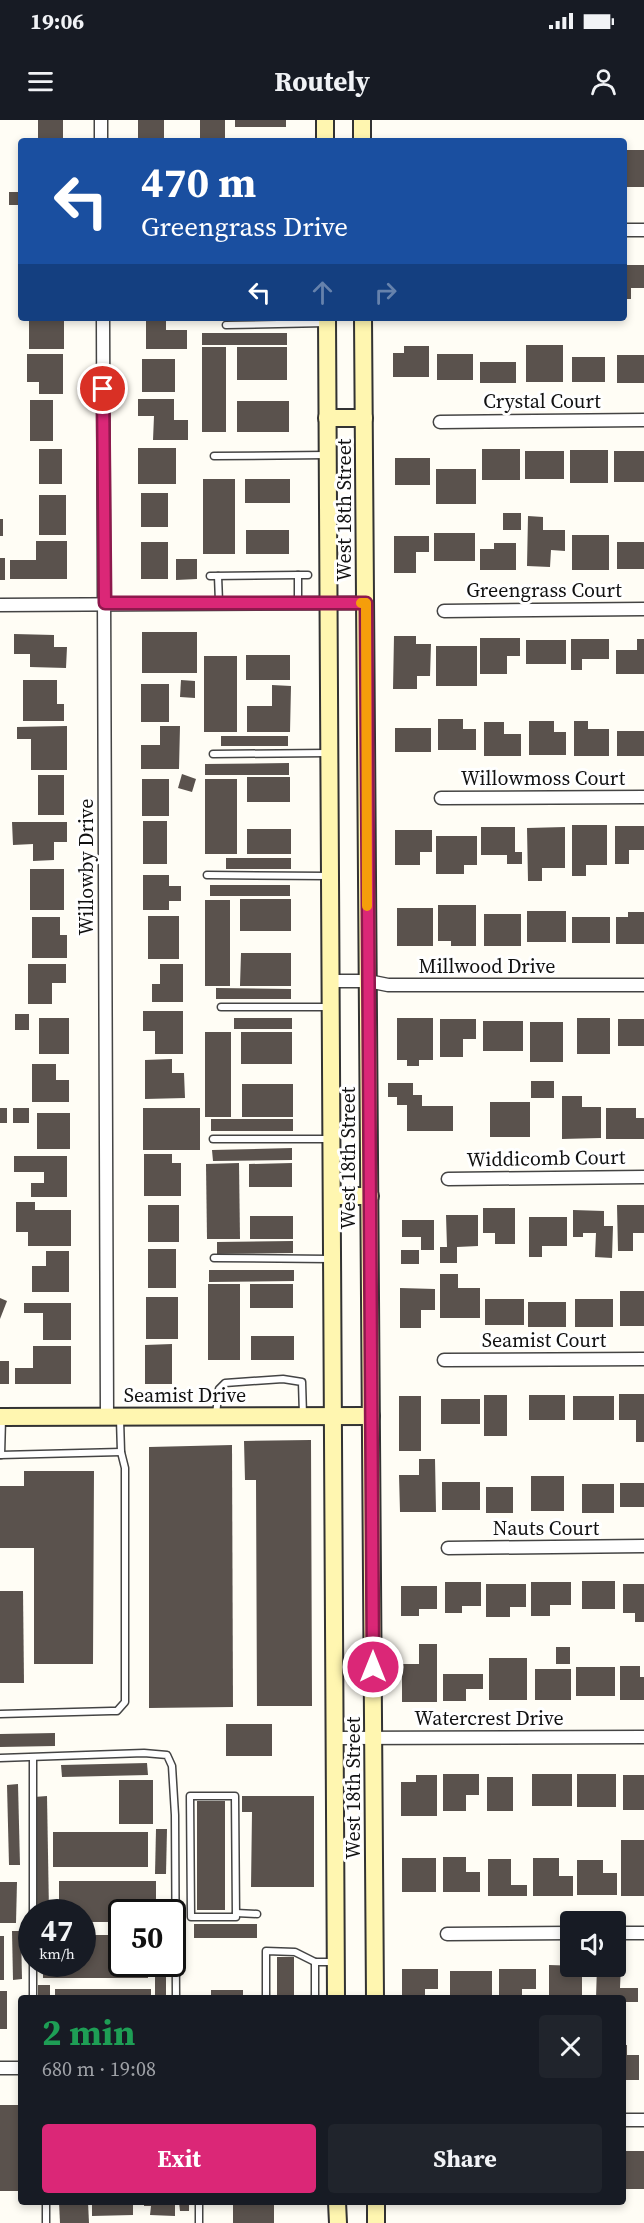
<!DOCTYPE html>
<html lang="en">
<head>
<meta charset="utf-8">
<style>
	:root { --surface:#171b24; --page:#20242c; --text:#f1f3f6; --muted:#9ea1a6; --accent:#db2777 }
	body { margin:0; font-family:"Source Serif 4",serif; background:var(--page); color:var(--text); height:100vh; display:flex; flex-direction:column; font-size:22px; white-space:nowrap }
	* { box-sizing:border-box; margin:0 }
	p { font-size:20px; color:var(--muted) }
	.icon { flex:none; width:33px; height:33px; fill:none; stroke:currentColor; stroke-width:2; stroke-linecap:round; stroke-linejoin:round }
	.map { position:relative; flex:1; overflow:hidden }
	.sheet { position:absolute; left:18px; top:1875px; width:608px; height:210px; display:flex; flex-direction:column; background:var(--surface); border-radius:6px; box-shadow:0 3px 9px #0003 }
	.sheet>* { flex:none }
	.banner { position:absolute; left:18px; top:18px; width:609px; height:183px; border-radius:6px; box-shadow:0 3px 9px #0003; background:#1a4fa0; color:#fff; overflow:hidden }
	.controls { position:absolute; left:560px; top:1791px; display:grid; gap:12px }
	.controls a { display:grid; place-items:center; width:66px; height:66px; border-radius:6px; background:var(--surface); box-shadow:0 3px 9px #0003; font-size:30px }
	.speed { position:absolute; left:18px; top:1779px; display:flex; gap:12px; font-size:30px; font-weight:700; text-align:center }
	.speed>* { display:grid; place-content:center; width:78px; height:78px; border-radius:50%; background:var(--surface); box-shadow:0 3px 9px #0003; line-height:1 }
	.speed small { font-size:15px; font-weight:400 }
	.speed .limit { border:3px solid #111; border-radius:9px; background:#fff; color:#111 }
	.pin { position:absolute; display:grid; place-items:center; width:51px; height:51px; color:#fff; margin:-26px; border:3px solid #fff; border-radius:50%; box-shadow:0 2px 6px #0007 }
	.me { position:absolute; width:66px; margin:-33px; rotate:0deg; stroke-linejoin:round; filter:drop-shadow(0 0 4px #0008) }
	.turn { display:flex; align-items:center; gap:21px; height:126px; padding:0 24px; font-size:27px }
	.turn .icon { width:78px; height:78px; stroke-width:2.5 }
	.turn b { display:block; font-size:42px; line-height:51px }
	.lanes { display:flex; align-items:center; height:57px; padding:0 24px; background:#0003; justify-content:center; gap:30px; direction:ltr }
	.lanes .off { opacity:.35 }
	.round { display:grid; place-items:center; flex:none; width:63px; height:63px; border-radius:6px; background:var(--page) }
	.headline { display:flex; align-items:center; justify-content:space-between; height:102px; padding:0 24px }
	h1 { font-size:36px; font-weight:700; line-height:45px; color:#1e9e55 }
	.button { display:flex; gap:12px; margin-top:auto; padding:12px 24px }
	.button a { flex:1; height:69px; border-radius:6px; background:var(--accent); color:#fff; font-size:24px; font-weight:700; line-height:69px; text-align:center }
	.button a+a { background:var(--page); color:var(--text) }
	.status { display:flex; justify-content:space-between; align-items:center; height:42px; padding:0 30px; background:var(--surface); direction:ltr }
	.status svg { height:16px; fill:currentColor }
	header { display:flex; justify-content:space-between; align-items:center; height:78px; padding:0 24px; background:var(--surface); font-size:27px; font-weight:700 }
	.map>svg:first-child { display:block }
</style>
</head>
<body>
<div class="status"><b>19:06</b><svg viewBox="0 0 49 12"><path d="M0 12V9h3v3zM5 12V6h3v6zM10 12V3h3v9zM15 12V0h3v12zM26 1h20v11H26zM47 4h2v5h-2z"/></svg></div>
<header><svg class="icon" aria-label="menu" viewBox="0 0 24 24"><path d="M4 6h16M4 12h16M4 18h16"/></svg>Routely<svg class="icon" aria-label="person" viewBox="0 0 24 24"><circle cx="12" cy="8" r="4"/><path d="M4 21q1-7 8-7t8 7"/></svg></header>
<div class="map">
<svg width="644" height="2103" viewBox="0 0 644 2103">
	<rect width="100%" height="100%" fill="#fffdf5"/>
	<!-- building -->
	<g fill="#5a524d">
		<rect x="38" y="0" width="25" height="21"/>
		<rect x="138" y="0" width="26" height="21"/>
		<rect x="200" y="0" width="25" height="21"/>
		<rect x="235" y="0" width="51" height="7"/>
		<polygon points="625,30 644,30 644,67 624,67"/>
		<rect x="9" y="72" width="12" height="13"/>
		<polygon points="624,145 644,145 644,168 631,168 631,179 624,179"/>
		<rect x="29" y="198" width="35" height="31"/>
		<polygon points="146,198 166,198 166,210 187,210 187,229 146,229"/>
		<rect x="202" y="213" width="85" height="12"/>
		<rect x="526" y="225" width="37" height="37"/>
		<polygon points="404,226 429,226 429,257 393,257 393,233 404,233"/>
		<rect x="202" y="227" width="24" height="85"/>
		<rect x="237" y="227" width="50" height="33"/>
		<polygon points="27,234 63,234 63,274 39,274 39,262 27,262"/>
		<rect x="437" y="234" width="36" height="26"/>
		<rect x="617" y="235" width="27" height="28"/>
		<rect x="572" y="237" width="33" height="25"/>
		<rect x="142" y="239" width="33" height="33"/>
		<rect x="480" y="242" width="36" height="21"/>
		<polygon points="138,279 174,279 174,300 188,300 188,320 153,320 154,296 138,296"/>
		<rect x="30" y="280" width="23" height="41"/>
		<rect x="237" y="281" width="52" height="31"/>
		<rect x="138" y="328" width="38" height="36"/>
		<rect x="39" y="329" width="23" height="35"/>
		<rect x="482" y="329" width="38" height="31"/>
		<rect x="570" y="330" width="38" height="33"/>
		<rect x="525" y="331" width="39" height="28"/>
		<rect x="614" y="331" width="30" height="31"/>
		<rect x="395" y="338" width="35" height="27"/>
		<rect x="436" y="349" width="40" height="35"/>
		<rect x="203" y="359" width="32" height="75"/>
		<rect x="245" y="359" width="45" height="24"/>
		<rect x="141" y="373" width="27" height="34"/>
		<rect x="39" y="375" width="27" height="40"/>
		<rect x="503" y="393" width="18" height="17"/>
		<polygon points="528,396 543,397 543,410 565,410 565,431 551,430 550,447 527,446"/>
		<rect x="0" y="399" width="3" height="17"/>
		<rect x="246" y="410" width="43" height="24"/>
		<rect x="434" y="413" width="41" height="28"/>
		<rect x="572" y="415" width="37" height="35"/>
		<polygon points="394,416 429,416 429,432 416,432 416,453 394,453"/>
		<polygon points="36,421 67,421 67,459 10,459 10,440 36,440"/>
		<rect x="141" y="422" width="27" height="37"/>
		<rect x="617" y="422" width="27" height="27"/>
		<polygon points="494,423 516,423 516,450 480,450 480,429 494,429"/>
		<rect x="0" y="438" width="5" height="22"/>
		<polygon points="176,439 197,439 197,459 176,460"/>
		<rect x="142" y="512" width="55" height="41"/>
		<polygon points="14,514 54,515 54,527 67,527 66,548 30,547 30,534 14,534"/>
		<polygon points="394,516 416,516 416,524 431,524 430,556 417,556 417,569 393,569"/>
		<polygon points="480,518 520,518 520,536 507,536 507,554 480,554"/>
		<polygon points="571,519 609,519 609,539 582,539 582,550 571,550"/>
		<polygon points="637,519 644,519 644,554 616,554 616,530 637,530"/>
		<rect x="526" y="520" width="40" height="24"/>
		<rect x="436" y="526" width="41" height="40"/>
		<rect x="246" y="535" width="44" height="25"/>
		<rect x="204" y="536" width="33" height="76"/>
		<polygon points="23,560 57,560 57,584 64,584 64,601 23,601"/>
		<polygon points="181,560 195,561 195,578 180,577"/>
		<rect x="141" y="564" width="28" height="38"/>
		<polygon points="272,565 291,566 290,612 247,612 247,586 272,586"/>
		<polygon points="438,599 463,599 463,609 476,609 476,630 438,630"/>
		<polygon points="529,601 554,601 554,612 566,612 566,635 529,635"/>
		<polygon points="574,601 588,601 588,609 609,609 609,636 574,636"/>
		<polygon points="484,602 504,602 504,614 521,614 521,636 484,636"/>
		<polygon points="67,606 67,650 31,650 31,619 17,619 17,607"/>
		<polygon points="160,606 180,606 179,649 141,649 141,625 160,625"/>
		<rect x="395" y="608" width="36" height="24"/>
		<rect x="617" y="611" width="27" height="25"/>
		<rect x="221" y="616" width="67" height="10"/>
		<polygon points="289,643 289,655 205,655 205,644"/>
		<polygon points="182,654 196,659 192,672 178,668"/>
		<rect x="38" y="655" width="26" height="40"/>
		<rect x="247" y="657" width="43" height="25"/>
		<rect x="142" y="659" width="27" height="37"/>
		<rect x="205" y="659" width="32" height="75"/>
		<rect x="143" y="701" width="24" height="43"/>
		<polygon points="12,702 67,702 67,722 54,722 54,740 33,741 33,724 13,725"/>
		<polygon points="572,705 607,705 607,745 586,745 586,756 572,756"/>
		<polygon points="615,706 644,706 644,730 629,730 629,744 615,744"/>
		<polygon points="481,707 515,707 515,732 522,732 522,744 507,744 507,735 481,735"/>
		<polygon points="565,707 565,748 542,748 542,761 528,761 527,708"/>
		<rect x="247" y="709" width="44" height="25"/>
		<polygon points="395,710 432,710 432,732 420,732 420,745 395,745"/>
		<polygon points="436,716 477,716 477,745 464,745 464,754 436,754"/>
		<rect x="226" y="738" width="65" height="11"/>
		<rect x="30" y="749" width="34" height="41"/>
		<polygon points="143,755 169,755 169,766 181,766 181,781 169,781 169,790 143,790"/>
		<rect x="210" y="765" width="80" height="11"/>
		<rect x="240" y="779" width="51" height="32"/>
		<rect x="205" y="780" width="25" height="86"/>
		<polygon points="438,785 476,785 476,826 451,826 451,821 438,821"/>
		<rect x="397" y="788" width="36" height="38"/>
		<rect x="527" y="791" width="39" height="31"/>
		<polygon points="628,792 644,792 644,824 616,824 616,797 628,797"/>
		<rect x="484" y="794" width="37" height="32"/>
		<rect x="148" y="796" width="31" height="43"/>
		<polygon points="32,797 60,797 60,815 67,815 67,838 32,838"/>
		<rect x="572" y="797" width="38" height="26"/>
		<polygon points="241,833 291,833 291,866 240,866"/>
		<polygon points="28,844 66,844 66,863 52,863 52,884 28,884"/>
		<polygon points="160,844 183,844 183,882 152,882 152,864 160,864"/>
		<polygon points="216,868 291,869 291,879 216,879"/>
		<polygon points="143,891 183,891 183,934 155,934 155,911 143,911"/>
		<rect x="15" y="894" width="14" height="16"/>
		<rect x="39" y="898" width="30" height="36"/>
		<rect x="234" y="898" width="58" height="11"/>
		<polygon points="397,898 433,898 433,940 419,940 419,946 407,946 407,940 397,940"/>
		<rect x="577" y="898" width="33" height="36"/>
		<polygon points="440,899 476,899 476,919 463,919 463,937 440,937"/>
		<rect x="618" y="899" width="26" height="27"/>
		<rect x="483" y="901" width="40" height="30"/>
		<rect x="530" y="902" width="33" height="40"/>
		<rect x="205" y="912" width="26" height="85"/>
		<rect x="241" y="912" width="51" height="32"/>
		<polygon points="172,939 172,953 184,953 185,978 145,979 145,940"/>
		<polygon points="32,944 56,944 56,960 69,960 69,982 32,982"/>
		<rect x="531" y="961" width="23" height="17"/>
		<polygon points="388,963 413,963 413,975 422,975 422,986 453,986 453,1011 407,1011 407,985 397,985 397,977 388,977"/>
		<rect x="242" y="964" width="51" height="33"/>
		<polygon points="562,976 582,976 582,987 601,987 601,1018 562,1019"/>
		<rect x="490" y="982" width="40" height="35"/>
		<rect x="0" y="988" width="7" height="15"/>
		<rect x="13" y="988" width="16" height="15"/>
		<rect x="143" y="988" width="57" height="42"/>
		<polygon points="606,988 636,988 636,998 644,998 644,1019 606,1019"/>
		<rect x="37" y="993" width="33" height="36"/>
		<rect x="211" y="999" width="82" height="12"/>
		<polygon points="292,1028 292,1040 213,1041 212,1030"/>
		<polygon points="144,1034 172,1034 172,1043 181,1043 181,1076 144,1076"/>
		<polygon points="14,1036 67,1036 67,1077 31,1077 31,1063 44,1063 44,1052 14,1052"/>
		<polygon points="239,1043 240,1119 207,1119 206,1044"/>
		<polygon points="292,1043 292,1067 249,1067 249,1044"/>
		<polygon points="16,1082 35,1082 35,1090 71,1090 71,1126 28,1126 28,1112 16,1112"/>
		<rect x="148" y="1085" width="31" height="37"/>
		<polygon points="617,1085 644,1085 644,1113 633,1113 633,1131 618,1131"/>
		<polygon points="483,1088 515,1088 515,1124 495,1124 495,1113 483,1113"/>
		<polygon points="573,1090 604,1091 604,1106 613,1106 612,1138 595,1137 596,1113 583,1113 583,1117 573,1117"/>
		<polygon points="446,1095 478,1095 478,1126 457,1127 457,1143 440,1143 440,1127 447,1127"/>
		<rect x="250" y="1096" width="43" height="23"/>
		<polygon points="529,1097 567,1097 567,1126 542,1126 542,1137 529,1137"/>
		<polygon points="402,1100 434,1100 434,1130 421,1130 421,1117 402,1117"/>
		<polygon points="293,1121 293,1133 217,1134 217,1122"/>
		<rect x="148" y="1129" width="28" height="39"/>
		<rect x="401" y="1130" width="18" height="14"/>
		<polygon points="46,1131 69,1131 69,1172 32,1172 32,1146 46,1146"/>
		<polygon points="209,1150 294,1150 294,1161 209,1162"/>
		<polygon points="440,1154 458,1154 458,1168 480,1168 480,1198 440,1198"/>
		<rect x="208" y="1164" width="32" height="76"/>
		<rect x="250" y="1164" width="43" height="24"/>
		<polygon points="400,1168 435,1169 435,1190 421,1190 421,1208 400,1208"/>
		<rect x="620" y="1171" width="24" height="35"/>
		<rect x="146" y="1177" width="32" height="42"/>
		<polygon points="0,1178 7,1181 0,1199"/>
		<rect x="485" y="1179" width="39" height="26"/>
		<rect x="575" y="1179" width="38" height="28"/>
		<rect x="528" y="1182" width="38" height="25"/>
		<polygon points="24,1183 71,1183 71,1220 43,1220 43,1193 24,1193"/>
		<rect x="251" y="1216" width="43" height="24"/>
		<polygon points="172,1224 172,1264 145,1264 145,1225"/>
		<polygon points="33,1226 71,1226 71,1264 15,1264 15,1248 33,1248"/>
		<rect x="0" y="1241" width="9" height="23"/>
		<polygon points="619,1274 644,1274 644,1322 636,1322 636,1300 619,1300"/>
		<rect x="484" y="1275" width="23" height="41"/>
		<rect x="529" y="1275" width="36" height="25"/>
		<rect x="399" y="1276" width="22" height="55"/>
		<rect x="573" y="1276" width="41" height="24"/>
		<rect x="441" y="1279" width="39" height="25"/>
		<polygon points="311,1320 312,1586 257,1586 256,1360 245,1360 244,1321"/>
		<polygon points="232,1325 233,1587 149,1588 149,1327"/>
		<polygon points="419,1339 435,1339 436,1392 400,1392 399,1355 419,1355"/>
		<polygon points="24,1351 94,1351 93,1544 34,1544 34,1428 0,1428 0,1366 24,1366"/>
		<rect x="531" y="1356" width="33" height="35"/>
		<rect x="442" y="1362" width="38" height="28"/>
		<rect x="620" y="1363" width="24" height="24"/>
		<rect x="582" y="1364" width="32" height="29"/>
		<rect x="486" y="1367" width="27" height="26"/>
		<rect x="582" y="1461" width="33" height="28"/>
		<polygon points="445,1462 481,1462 481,1486 462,1486 462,1493 445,1493"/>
		<polygon points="531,1462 571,1462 571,1485 550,1485 550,1496 531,1496"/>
		<polygon points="486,1464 526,1464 526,1487 510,1487 510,1497 486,1497"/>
		<polygon points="623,1464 644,1464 644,1502 635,1502 635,1493 623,1493"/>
		<polygon points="401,1466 437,1466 437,1489 419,1489 419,1496 401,1496"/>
		<polygon points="0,1471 23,1471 24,1563 0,1563"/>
		<polygon points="419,1524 437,1524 437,1582 402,1582 402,1544 419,1544"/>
		<rect x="556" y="1527" width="14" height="17"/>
		<rect x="489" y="1538" width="38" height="42"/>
		<polygon points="620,1546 640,1546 640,1557 644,1557 644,1580 620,1580"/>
		<rect x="576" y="1547" width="39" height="29"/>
		<rect x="535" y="1549" width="36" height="31"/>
		<polygon points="443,1554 483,1554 483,1569 466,1569 466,1581 443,1581"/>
		<rect x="226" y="1604" width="46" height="32"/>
		<polygon points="55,1613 55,1626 0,1627 0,1614"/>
		<polygon points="147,1643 148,1655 62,1657 61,1645"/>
		<polygon points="443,1654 479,1654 479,1675 466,1675 466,1691 443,1691"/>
		<rect x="532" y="1654" width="40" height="32"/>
		<rect x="577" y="1654" width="39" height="33"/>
		<polygon points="416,1655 437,1655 437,1696 401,1696 401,1662 416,1662"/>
		<rect x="623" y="1655" width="21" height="35"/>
		<rect x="487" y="1657" width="26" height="34"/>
		<rect x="119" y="1660" width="34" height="44"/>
		<polygon points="18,1664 20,1745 9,1745 7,1665"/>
		<polygon points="47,1676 49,1792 36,1792 34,1677"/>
		<polygon points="242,1676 314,1676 314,1767 251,1767 252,1692 242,1692"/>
		<rect x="197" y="1681" width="28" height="109"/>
		<polygon points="156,1709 167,1709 166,1754 155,1754"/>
		<rect x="53" y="1712" width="95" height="35"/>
		<rect x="621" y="1720" width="23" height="56"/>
		<polygon points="443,1737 466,1737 466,1752 480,1752 480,1772 443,1772"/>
		<rect x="402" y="1738" width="34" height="34"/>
		<polygon points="533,1738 559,1738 559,1756 573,1756 573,1776 533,1776"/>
		<polygon points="488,1739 511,1739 511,1765 527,1765 527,1776 488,1776"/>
		<polygon points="577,1740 603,1740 603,1753 617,1753 617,1775 577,1775"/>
		<polygon points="59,1761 156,1761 156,1792 122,1792 122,1802 82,1802 82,1792 59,1792"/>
		<polygon points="0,1762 17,1762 16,1803 0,1803"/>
		<rect x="194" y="1804" width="63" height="14"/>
		<polygon points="12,1811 21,1811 22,1859 13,1860"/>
		<polygon points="82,1815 122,1815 122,1844 148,1844 148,1858 43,1858 43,1844 82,1844"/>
		<rect x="0" y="1816" width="4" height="44"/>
		<rect x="277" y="1837" width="17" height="41"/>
		<polygon points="615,1843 621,1843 620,1868 638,1868 638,1882 622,1882 622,1878 596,1878 597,1846 615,1846"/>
		<rect x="155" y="1844" width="11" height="34"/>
		<polygon points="549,1845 582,1846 582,1877 549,1877"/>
		<polygon points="402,1849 438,1849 438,1869 425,1869 425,1878 402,1878"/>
		<polygon points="499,1849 536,1849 536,1869 522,1869 522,1878 499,1878"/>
		<rect x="450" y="1851" width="42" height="27"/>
		<rect x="38" y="1865" width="12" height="13"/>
		<rect x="55" y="1869" width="96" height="9"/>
		<rect x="211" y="1870" width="32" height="8"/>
		<rect x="0" y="1871" width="7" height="38"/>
		<polygon points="622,1925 627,1925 627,1935 639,1935 639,1960 622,1960"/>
		<rect x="0" y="1985" width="21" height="86"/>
		<rect x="622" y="2031" width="22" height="38"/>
		<polygon points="59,2082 88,2082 89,2103 60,2103"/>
		<polygon points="92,2082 133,2082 133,2095 92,2096"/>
		<polygon points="144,2082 175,2082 175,2096 150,2095 151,2086 144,2086"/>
		<polygon points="179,2082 189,2082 189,2091 180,2091"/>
		<rect x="233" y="2082" width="41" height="21"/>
	</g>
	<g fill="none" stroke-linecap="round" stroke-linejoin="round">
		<defs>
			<g id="lane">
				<polyline points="226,205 326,203"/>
				<polyline points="214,336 327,335"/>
				<polyline points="210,456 298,455"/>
				<polyline points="218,456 219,482"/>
				<polyline points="298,483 298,455 308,455"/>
				<polyline points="213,634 327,633"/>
				<polyline points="207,755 329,756"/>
				<polyline points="221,887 330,887"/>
				<polyline points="213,1019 330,1019"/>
				<polyline points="214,1138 330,1139"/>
				<polyline points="216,1294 219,1269 225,1263 283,1259 302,1262 303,1295"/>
				<polyline points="0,1335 121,1332"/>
				<polyline points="1,1335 2,1299"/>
				<polyline points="0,1594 111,1591 117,1591 125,1582 125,1348 121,1332 120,1299"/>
				<polyline points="0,1638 144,1633 167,1635 172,1646 175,1695 176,1878"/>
				<polyline points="33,1638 33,1792"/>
				<polygon points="190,1676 235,1676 236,1797 191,1797"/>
				<polyline points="236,1793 257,1794"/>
				<polyline points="315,1842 315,1878"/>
				<polyline points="33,1844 33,1878"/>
				<polyline points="266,1878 266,1831 295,1832 315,1842 335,1842"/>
				<polyline points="46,2082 46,2103"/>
				<polyline points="199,2082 199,2103"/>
			</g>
			<g id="street">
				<polyline points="101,0 101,21"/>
				<polyline points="624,110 644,110"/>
				<polyline points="103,198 107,1297"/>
				<polyline points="440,302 644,300"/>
				<polyline points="0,485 366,483"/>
				<polyline points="444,491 644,489"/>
				<polyline points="441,678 644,677"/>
				<polyline points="330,861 368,861 388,865 644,865"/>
				<polyline points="448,1059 644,1057"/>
				<polyline points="444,1240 644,1239"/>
				<polyline points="448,1428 644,1426"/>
				<polyline points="335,1618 644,1617"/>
				<polyline points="615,1813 644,1813"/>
				<polyline points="447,1814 570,1813"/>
				<polyline points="0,1948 21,1948"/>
				<polyline points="622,2000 644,2000"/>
			</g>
			<g id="secondary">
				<polyline points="325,0 325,21"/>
				<polyline points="362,0 362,21"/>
				<polyline points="327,198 336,1878"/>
				<polyline points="363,198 375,1878"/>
				<polyline points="327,298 364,298"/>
				<polyline points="332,1076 370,1076"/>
				<polyline points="0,1297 371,1296"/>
				<polyline points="337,2082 338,2103"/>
				<polyline points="376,2082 376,2103"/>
			</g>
		</defs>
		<!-- lane casing -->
		<use href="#lane" stroke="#444" stroke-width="9"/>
		<!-- street casing -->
		<use href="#street" stroke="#444" stroke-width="15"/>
		<!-- secondary casing -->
		<use href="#secondary" stroke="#333" stroke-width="20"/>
		<!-- lane -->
		<use href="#lane" stroke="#fff" stroke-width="6"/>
		<!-- street -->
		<use href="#street" stroke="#fff" stroke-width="12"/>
		<!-- secondary -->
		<use href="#secondary" stroke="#fff6b0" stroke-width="16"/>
	</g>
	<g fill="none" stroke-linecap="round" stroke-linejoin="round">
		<defs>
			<polyline id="route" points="103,269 105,483 366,483 373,1547"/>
		</defs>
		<!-- route casing -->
		<use href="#route" stroke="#8e194d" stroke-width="15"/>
		<!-- route -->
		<use href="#route" stroke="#db2777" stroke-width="10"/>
		<!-- slow -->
		<polyline stroke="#f59e0b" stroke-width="10" points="361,483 366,483 367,786"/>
	</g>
	<g text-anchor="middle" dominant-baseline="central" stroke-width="6" stroke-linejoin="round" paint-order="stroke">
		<!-- street labels -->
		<g font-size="20" fill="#111" stroke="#fff">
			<text x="542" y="281">Crystal Court</text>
			<text transform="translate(344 390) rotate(-90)">West 18th Street</text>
			<text x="544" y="470">Greengrass Court</text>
			<text x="543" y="658">Willowmoss Court</text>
			<text transform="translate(86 747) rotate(-90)">Willowby Drive</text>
			<text x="487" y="846">Millwood Drive</text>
			<text transform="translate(348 1038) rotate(-90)">West 18th Street</text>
			<text transform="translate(546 1038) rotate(-1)">Widdicomb Court</text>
			<text x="544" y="1220">Seamist Court</text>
			<text x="185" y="1275">Seamist Drive</text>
			<text x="546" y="1408">Nauts Court</text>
			<text x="489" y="1598">Watercrest Drive</text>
			<text transform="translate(353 1668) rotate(-90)">West 18th Street</text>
		</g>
	</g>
</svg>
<div class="controls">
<a><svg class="icon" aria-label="sound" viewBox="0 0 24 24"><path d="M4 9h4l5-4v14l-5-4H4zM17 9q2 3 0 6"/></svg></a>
</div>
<div class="speed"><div>47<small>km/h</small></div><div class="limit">50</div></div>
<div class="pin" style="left:103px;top:269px;background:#d93025"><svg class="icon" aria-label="arrive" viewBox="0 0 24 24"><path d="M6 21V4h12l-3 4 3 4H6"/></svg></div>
<svg class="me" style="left:373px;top:1547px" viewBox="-20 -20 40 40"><circle r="17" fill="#db2777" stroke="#fff" stroke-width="3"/><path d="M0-11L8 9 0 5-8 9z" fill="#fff"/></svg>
<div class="banner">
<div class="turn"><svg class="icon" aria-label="left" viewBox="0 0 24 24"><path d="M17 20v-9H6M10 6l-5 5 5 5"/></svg><div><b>470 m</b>Greengrass Drive</div></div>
<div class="lanes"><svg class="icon" aria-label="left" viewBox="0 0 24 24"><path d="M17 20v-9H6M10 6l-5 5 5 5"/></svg><svg class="icon off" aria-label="ahead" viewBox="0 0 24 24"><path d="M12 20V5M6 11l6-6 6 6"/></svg><svg class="icon off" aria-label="right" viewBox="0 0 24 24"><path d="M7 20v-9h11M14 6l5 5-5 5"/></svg></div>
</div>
<section class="sheet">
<div class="headline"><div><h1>2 min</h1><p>680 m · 19:08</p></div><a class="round"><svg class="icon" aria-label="close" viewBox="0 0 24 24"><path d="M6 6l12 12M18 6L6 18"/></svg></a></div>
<div class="button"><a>Exit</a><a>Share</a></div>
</section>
</div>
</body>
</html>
